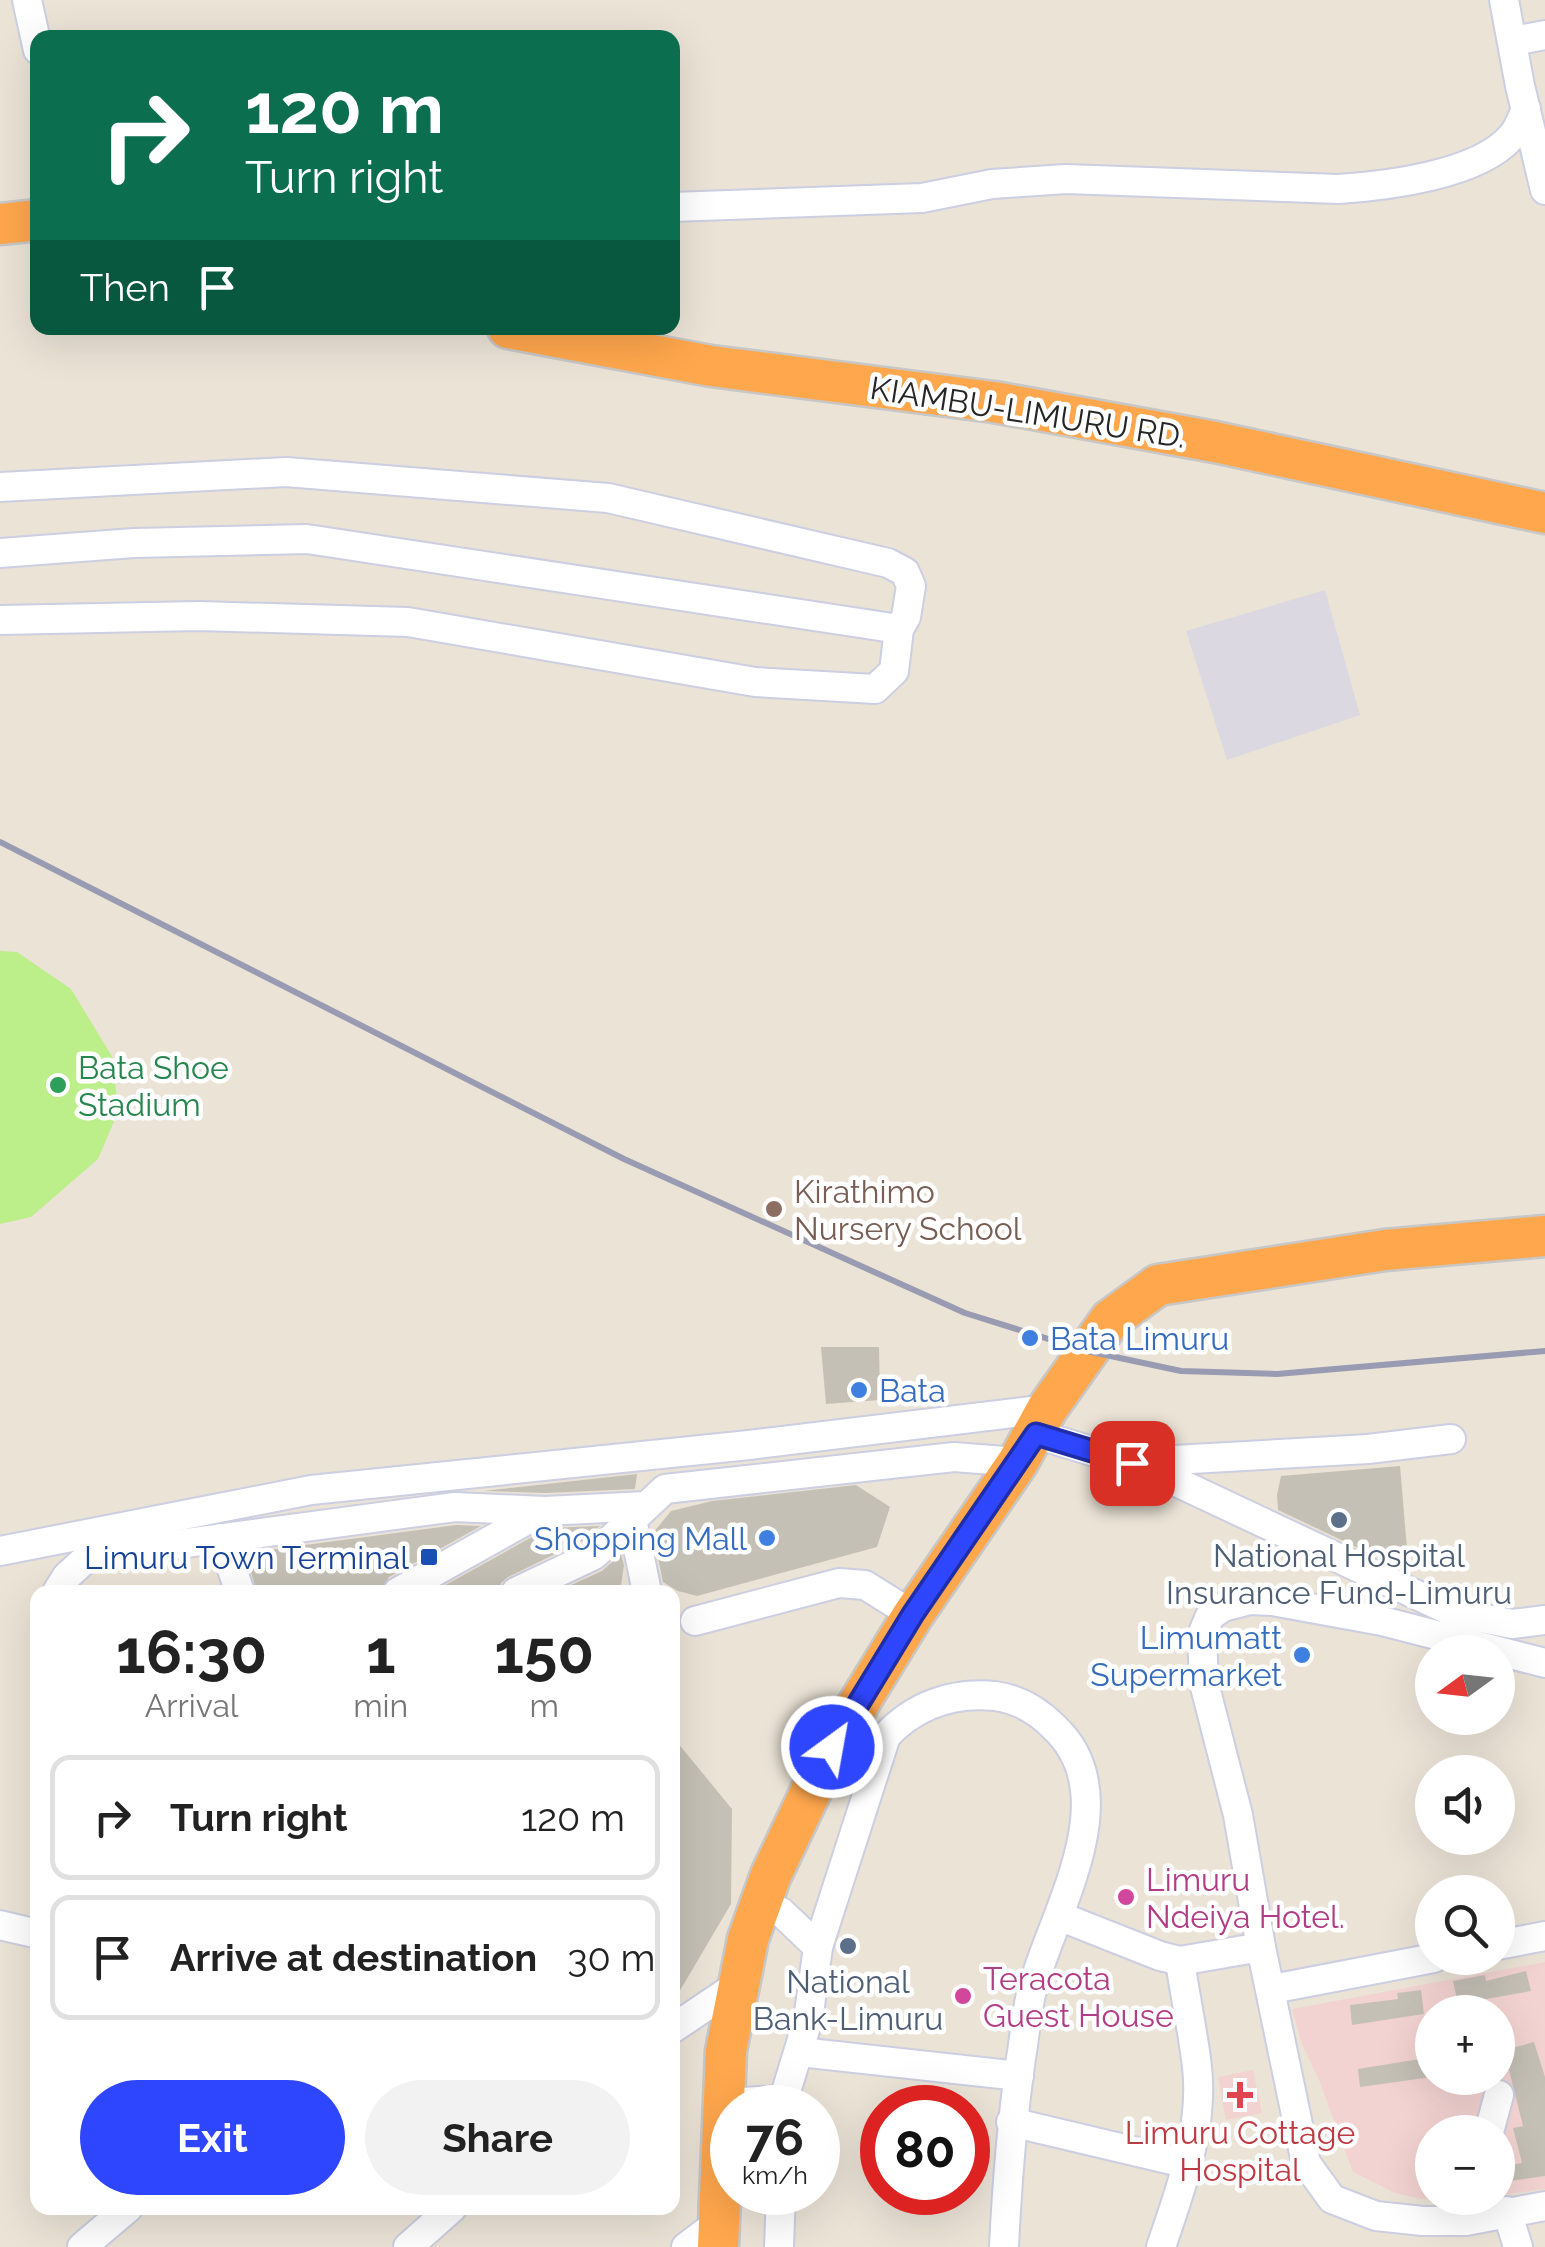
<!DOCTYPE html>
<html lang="en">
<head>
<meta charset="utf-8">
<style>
	:root { --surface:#fff; --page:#f2f2f2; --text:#222; --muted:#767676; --line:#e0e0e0; --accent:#2f46ff }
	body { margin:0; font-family:Raleway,sans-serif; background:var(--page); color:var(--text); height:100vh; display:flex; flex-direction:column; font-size:38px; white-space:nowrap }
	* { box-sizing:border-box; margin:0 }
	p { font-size:32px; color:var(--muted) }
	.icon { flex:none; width:55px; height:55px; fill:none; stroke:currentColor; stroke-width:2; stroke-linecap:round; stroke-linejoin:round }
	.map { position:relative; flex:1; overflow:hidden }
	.side { position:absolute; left:30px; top:1585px; width:650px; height:630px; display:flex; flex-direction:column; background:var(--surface); border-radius:20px; box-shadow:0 10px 40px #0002 }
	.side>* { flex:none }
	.guide { position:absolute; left:30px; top:30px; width:650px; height:305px; border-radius:20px; box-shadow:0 10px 40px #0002; background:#0b6e4f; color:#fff; overflow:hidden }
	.needle { width:65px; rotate:255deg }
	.tools { position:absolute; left:1415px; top:1635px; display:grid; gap:20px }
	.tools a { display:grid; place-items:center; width:100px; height:100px; border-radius:50%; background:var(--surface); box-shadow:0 10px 40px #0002; font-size:50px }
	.speed { position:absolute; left:710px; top:2085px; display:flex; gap:20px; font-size:50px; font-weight:700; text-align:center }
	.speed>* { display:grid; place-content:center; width:130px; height:130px; border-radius:50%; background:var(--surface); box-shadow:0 10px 40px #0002; line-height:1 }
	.speed small { font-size:25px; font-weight:400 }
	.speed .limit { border:15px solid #d22; background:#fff; color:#111 }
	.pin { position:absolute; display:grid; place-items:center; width:85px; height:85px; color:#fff; margin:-42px; border-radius:20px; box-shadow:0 5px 15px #0006 }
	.me { position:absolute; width:110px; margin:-55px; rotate:32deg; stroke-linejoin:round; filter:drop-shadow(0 0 8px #0008) }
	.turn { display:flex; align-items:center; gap:35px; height:210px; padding:0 50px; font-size:45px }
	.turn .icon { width:130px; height:130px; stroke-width:2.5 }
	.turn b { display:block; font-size:70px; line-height:85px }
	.then { display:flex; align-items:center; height:95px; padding:0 50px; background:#0003; gap:20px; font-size:38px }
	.eta { display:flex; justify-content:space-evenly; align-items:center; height:170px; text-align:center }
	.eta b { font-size:60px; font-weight:700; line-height:70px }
	.button { display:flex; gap:20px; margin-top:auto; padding:20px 50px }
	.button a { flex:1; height:115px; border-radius:60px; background:var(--accent); color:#fff; font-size:40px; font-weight:700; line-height:115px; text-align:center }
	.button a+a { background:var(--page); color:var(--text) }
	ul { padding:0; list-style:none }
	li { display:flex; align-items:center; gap:30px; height:125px; margin:0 20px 15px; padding:0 30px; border:5px solid var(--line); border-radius:20px }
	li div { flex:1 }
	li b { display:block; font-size:38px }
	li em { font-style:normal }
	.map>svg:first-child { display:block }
</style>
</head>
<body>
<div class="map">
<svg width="1545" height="2247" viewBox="0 0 1545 2247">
	<rect width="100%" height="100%" fill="#ebe3d6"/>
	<!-- industrial -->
	<polygon fill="#dbd8e2" points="1325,590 1360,715 1227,760 1186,631"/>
	<!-- medical -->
	<g fill="#f3d3d2" fill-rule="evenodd">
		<path d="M 1545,1962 L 1545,2189 L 1498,2195 L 1498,2132 L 1432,2132 L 1432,2198 L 1458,2198 L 1422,2199 L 1395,2193 L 1353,2172 L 1319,2080 L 1302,2044 L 1292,2009 ZM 1432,2012 L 1498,2012 L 1498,2078 L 1432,2078 Z"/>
		<polygon points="1253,2070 1262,2113 1226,2120 1218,2077"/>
	</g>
	<!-- pitch -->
	<polygon fill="#bcee89" points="0,951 17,952 71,989 113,1058 118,1112 98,1159 31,1217 0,1224"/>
	<!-- building -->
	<g fill="#c5c0b6">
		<polygon points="821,1347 879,1347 880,1400 826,1404"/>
		<polygon points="1400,1466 1409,1572 1278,1510 1277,1495 1281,1476"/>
		<polygon points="637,1474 635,1489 545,1493 484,1491"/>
		<polygon points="856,1485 890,1507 877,1547 697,1596 678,1591 663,1582 653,1533 671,1511 712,1501"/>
		<polygon points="456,1525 481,1526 389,1577 381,1592 257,1592 245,1553"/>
		<polygon points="600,1526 584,1540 508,1577 501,1583 499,1592 433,1592 548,1528"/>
		<polygon points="621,1554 624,1565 620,1592 556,1592 602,1571"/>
		<polygon points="672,1736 732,1809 731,1904 672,2004"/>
		<polygon points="1526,1971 1531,1991 1458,2004 1453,1981 1485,1975 1486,1981"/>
		<polygon points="1421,1990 1424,2014 1352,2025 1350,2005 1398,1999 1397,1993"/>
		<polygon points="1534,2042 1545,2077 1545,2176 1502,2182 1500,2167 1522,2163 1513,2128 1523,2126 1509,2070 1501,2073 1498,2052"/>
		<polygon points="1432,2057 1432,2077 1360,2087 1358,2069"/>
	</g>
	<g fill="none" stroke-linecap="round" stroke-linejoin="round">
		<defs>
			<g id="minor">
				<polyline points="27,0 38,50"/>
				<polyline points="1504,0 1520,86 1545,190"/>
				<polyline points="1513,41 1545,35"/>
				<path d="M 672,207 L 922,198 L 992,184 L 1066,179 L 1338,189 C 1386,186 1478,175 1511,137 C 1518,130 1522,118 1526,109"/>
				<polyline points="0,487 286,472 608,498 888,563 905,572 911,586 906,617 899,629 894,671 875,689 755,682 408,622 199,616 0,620"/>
				<polyline points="0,553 134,543 307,539 899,629"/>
				<polyline points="1036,1434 1147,1468 1455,1613 1512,1624 1545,1620"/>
				<polyline points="1138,1462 1368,1449 1451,1439"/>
				<polyline points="632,1519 647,1592"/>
				<polyline points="221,1538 240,1592"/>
				<polyline points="0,1551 311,1490 749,1445 1047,1409"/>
				<polyline points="57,1592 67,1576 89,1556 455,1507 545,1511 646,1506"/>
				<polyline points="398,1592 543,1511"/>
				<polyline points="516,1592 594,1555 665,1489 954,1457 1018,1462"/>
				<polyline points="695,1621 839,1583 865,1585 913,1615"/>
				<polyline points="760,1902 781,1912 818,1947"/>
				<polyline points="1059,1916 1160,1956 1180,1961 1261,1947 1306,2163 1332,2199 1376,2216 1423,2221 1466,2221 1545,2206"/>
				<polyline points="0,1925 38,1934"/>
				<polyline points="1498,1945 1545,1936"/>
				<polyline points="1261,1947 1238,1815 1204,1683 1202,1635 1210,1616 1223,1607 1250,1600 1272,1601 1382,1621 1545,1663"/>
				<polyline points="1272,1989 1434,1958"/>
				<polyline points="672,2029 736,1986"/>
				<polyline points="800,2052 1019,2076"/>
				<polyline points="723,2103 781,2100"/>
				<path d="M 781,2108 L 808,2020 L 818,1947 L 886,1736 C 915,1705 953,1692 995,1696 C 1018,1699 1038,1711 1054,1727 C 1128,1796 1053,1912 1032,1990 C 1026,2012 1025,2036 1021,2058 C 1012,2121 1007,2183 1004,2247"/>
				<polyline points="1011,2122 1188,2164"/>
				<polyline points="1489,2132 1499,2095"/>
				<polyline points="1507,2211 1518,2247"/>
				<polyline points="82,2247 128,2208"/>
				<polyline points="408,2247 452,2208"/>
				<polyline points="686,2247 718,2223"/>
				<polyline points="779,2247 781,2192"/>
				<path d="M 1161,2247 C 1180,2190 1204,2129 1197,2067 C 1193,2032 1185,1996 1180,1961"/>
			</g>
			<g id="highway">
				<polyline points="0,224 38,220"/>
				<polyline points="508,328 711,366 994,402 1215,442 1545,513"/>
				<polyline points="718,2247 726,2051 748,1939 771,1875 832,1747 913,1615 1018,1462 1047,1409 1110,1320 1158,1285 1385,1250 1545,1236"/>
			</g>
		</defs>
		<!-- minor casing -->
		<use href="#minor" stroke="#cccee1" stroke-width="32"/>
		<!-- highway casing -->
		<use href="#highway" stroke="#c7c7c7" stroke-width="45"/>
		<!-- minor -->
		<use href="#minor" stroke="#fff" stroke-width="28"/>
		<!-- highway -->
		<use href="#highway" stroke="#ffa74d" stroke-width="40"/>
		<!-- rail -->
		<polyline stroke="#999bb2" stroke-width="6" points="0,842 624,1159 965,1313 1087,1351 1181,1371 1277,1374 1545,1351"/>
	</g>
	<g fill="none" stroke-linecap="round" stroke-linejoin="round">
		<defs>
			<polyline id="route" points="832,1747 913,1614 1036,1434 1132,1463"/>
		</defs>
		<!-- route casing -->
		<use href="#route" stroke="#1f2ea6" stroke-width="25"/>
		<!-- route -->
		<use href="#route" stroke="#2f46ff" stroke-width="18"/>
	</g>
	<!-- markers -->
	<circle fill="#2e9e5b" stroke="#fff" stroke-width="4" cx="58" cy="1085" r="10"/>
	<circle fill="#8d6e63" stroke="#fff" stroke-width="4" cx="774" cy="1209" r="10"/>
	<g fill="#3f7fe0" stroke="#fff" stroke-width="4">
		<circle cx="1030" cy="1338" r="10"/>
		<circle cx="859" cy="1390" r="10"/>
		<circle cx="767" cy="1538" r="10"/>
		<circle cx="1302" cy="1655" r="10"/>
	</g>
	<g fill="#5c6f8a" stroke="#fff" stroke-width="4">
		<circle cx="1339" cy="1520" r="10"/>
		<circle cx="848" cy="1946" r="10"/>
	</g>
	<rect fill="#1a4fb4" stroke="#fff" stroke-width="4" x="419" y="1547" width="20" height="20" rx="5"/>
	<g fill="#d1479c" stroke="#fff" stroke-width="4">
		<circle cx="1126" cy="1897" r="10"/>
		<circle cx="963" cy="1996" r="10"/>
	</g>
	<path fill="#e0444e" stroke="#fff" stroke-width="4" d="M1235 2080h10v10h10v10h-10v10h-10v-10h-10v-10h10z"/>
	<g text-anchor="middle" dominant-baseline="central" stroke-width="9" stroke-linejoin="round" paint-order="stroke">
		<!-- street labels -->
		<g font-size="32" fill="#262626" stroke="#fff">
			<text transform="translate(1028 412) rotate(9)">KIAMBU-LIMURU RD.</text>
		</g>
		<!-- leisure labels -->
		<g font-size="32" fill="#27864d" stroke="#fff" text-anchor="start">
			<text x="78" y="1067">Bata Shoe<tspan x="78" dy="37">Stadium</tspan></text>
		</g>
		<!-- education labels -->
		<g font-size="32" fill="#785e54" stroke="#fff" text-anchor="start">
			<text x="794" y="1191">Kirathimo<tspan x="794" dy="37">Nursery School</tspan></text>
		</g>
		<!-- shop labels -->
		<g font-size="32" fill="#366cbe" stroke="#fff" text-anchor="start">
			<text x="1050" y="1338">Bata Limuru</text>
			<text x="879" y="1390">Bata</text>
			<text x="747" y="1538" text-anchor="end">Shopping Mall</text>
			<text x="1282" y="1637" text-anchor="end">Limumatt<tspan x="1282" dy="37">Supermarket</tspan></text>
		</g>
		<!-- service labels -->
		<g font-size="32" fill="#4e5e75" stroke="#fff">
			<text x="1339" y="1555">National Hospital<tspan x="1339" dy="37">Insurance Fund-Limuru</tspan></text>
			<text x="848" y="1981">National<tspan x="848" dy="37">Bank-Limuru</tspan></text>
		</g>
		<!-- transit labels -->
		<g font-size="32" fill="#164399" stroke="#fff" text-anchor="end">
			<text x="409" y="1557">Limuru Town Terminal</text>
		</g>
		<!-- hotel labels -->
		<g font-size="32" fill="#b23c85" stroke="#fff" text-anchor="start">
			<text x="1146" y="1879">Limuru<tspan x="1146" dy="37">Ndeiya Hotel.</tspan></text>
			<text x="983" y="1978">Teracota<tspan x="983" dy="37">Guest House</tspan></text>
		</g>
		<!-- health labels -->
		<g font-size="32" fill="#be3a42" stroke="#fff">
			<text x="1240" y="2132">Limuru Cottage<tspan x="1240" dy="37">Hospital</tspan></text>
		</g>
	</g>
</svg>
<div class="tools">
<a><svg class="needle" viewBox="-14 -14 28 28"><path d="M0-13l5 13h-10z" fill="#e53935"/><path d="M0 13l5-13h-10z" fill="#767676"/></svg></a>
<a><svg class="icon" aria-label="sound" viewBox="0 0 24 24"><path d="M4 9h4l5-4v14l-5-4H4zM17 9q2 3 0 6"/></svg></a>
<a><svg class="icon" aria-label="search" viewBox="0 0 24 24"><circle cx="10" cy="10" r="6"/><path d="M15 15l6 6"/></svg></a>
<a>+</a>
<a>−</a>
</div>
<div class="speed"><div>76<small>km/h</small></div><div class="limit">80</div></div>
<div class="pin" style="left:1132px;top:1463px;background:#d93025"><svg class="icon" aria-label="arrive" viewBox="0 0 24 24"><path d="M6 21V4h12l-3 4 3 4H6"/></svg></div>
<svg class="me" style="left:832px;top:1747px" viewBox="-20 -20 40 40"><circle r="17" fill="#2f46ff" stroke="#fff" stroke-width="3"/><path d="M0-11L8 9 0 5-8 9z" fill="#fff"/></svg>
<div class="guide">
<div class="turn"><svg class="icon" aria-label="right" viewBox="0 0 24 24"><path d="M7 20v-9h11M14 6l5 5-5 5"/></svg><div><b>120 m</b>Turn right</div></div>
<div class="then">Then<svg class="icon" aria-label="arrive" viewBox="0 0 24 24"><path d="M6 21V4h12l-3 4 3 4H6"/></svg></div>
</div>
<section class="side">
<div class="eta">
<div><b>16:30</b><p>Arrival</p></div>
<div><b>1</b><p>min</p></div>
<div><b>150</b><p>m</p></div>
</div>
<ul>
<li><svg class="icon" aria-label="right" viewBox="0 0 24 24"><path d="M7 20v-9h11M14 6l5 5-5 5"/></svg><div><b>Turn right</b></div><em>120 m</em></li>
<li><svg class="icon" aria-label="arrive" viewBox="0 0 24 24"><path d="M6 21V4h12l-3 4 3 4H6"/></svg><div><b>Arrive at destination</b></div><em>30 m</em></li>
</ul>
<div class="button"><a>Exit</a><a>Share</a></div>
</section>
</div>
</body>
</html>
